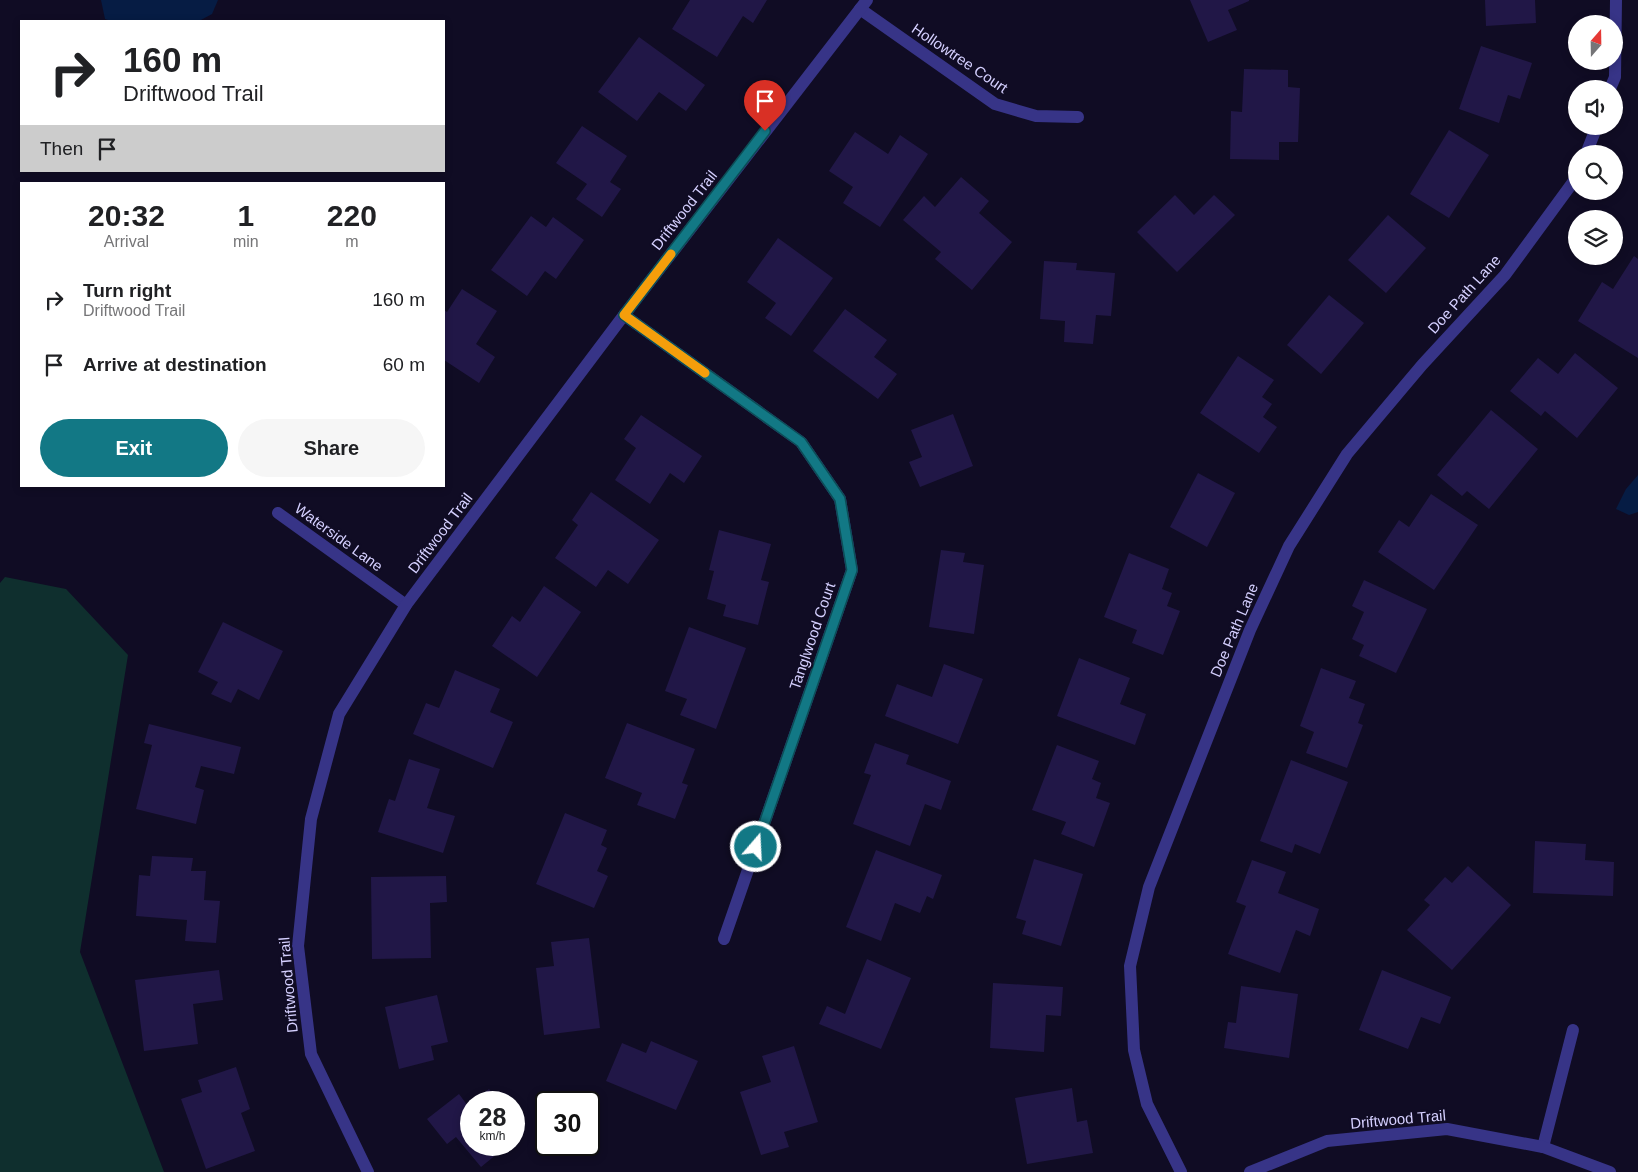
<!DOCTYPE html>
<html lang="en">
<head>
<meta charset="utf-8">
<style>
	:root { --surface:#fff; --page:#f6f6f6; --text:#202124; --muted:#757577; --accent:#127885 }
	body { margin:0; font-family:Arial,sans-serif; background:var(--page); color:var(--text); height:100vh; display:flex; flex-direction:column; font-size:19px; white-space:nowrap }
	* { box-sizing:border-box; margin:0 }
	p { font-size:16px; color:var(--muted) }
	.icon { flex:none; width:28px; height:28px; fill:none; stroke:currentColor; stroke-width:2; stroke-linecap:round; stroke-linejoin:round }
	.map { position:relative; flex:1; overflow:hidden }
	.sheet { position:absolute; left:20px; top:182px; width:425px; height:305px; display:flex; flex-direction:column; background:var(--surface); border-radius:0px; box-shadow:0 2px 8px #0003 }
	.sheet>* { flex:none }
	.banner { position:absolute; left:20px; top:20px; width:425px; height:152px; border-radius:0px; box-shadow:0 2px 8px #0003; background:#fff; color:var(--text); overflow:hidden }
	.needle { width:32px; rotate:20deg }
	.buttons { position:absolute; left:1568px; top:15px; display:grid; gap:10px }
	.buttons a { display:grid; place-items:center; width:55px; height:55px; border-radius:50%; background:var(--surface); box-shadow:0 2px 8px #0003; font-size:25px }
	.speed { position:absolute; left:460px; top:1091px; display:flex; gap:10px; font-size:25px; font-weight:700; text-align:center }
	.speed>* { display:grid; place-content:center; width:65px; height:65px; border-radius:50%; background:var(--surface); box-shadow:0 2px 8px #0003; line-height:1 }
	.speed small { font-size:12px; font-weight:400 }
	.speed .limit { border:2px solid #111; border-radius:8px; background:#fff; color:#111 }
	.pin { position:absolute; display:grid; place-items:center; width:42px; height:42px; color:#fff; margin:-51px -21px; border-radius:50% 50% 50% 0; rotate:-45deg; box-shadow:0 0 5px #0007 }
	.pin .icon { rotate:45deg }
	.me { position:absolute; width:55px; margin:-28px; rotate:19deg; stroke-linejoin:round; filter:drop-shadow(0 0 4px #0008) }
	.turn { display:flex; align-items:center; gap:18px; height:105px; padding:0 20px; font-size:22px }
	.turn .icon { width:65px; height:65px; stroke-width:2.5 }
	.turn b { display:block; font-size:35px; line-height:42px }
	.then { display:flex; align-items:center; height:48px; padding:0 20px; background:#0003; gap:10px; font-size:19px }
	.eta { display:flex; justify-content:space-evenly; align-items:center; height:85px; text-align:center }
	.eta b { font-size:30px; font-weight:600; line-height:35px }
	.button { display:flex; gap:10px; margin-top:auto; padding:10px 20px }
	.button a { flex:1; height:58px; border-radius:30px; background:var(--accent); color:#fff; font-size:20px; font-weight:600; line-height:58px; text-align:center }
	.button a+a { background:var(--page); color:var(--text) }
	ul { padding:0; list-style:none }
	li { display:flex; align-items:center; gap:15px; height:65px; padding:0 20px }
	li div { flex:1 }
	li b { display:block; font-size:19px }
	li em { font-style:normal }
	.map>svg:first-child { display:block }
</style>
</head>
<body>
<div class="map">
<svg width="1638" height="1172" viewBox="0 0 1638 1172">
	<rect width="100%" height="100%" fill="#100c24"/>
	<!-- green -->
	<polygon fill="#0f2f2e" points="5,577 66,589 128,655 80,952 164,1172 0,1172 0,583"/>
	<!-- water -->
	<g fill="#061c44">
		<polygon points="101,0 218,0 212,14 199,21 111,21 105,19"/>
		<polygon points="1638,475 1638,512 1629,515 1616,509 1626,489"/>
	</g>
	<!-- building -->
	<g fill="#211747">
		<polygon points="690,0 767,0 753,23 743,16 717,57 672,29"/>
		<polygon points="1190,0 1249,0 1249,1 1228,10 1237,30 1208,42"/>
		<polygon points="1485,0 1535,0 1536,23 1486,26"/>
		<polygon points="639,37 705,85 686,111 659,92 637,121 598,92"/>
		<polygon points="1481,46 1532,63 1520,99 1508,95 1499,123 1459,109"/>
		<polygon points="1244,69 1288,70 1288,87 1300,88 1298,142 1279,142 1279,160 1230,159 1231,111 1242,112"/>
		<polygon points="582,126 627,156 610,182 621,189 602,217 576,199 587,184 556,163"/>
		<polygon points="1449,130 1489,155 1449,218 1410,194"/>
		<polygon points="855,132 888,154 900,135 928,154 880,227 843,203 853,187 829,171"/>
		<polygon points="961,177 989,201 979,213 1012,242 972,290 935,259 941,252 903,220 924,196 935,207"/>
		<polygon points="1175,195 1194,215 1214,195 1235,215 1177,272 1137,232"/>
		<polygon points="1388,215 1426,248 1386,293 1348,260"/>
		<polygon points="531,216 546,227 553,217 584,240 556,279 545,271 527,296 491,270"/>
		<polygon points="778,238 833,278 791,336 765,318 776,303 747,282"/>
		<polygon points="1634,256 1638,259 1638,358 1578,321 1602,282 1613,289"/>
		<polygon points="1044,261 1077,263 1076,270 1115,273 1111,316 1096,315 1093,344 1064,342 1065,321 1040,319"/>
		<polygon points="462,289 497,311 476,344 495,357 479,383 444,360 444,310 447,312"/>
		<polygon points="1329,295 1364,323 1321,374 1287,345"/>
		<polygon points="845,309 887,340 874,357 897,374 878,399 813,351"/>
		<polygon points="1575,353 1618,388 1577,438 1545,411 1541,416 1510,391 1538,358 1558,374"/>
		<polygon points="1238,356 1274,380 1262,397 1272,404 1263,417 1277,427 1259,453 1200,413"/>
		<polygon points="1491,410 1538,449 1489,509 1467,491 1462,496 1437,475"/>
		<polygon points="953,414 973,466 920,487 909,462 922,457 911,430"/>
		<polygon points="641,415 702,456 684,483 670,473 650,504 615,480 636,448 624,439"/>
		<polygon points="1198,473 1235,493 1207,547 1170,527"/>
		<polygon points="591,492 659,540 628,584 608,570 596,587 555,558 578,525 572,520"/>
		<polygon points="1431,494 1478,525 1434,590 1378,552 1399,520 1409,527"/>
		<polygon points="719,530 771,544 761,580 769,582 758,625 723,616 726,605 707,599 714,571 709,570"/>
		<polygon points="941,550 965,553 963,562 984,565 974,634 929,627"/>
		<polygon points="1129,553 1169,569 1162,589 1172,593 1167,606 1180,611 1163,655 1132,643 1137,630 1104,617"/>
		<polygon points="1364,580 1427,609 1396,673 1359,656 1364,645 1352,639 1364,612 1352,606"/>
		<polygon points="544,586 581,612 537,677 492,646 512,616 520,622"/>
		<polygon points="223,622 283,651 259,700 238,689 231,703 211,694 218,682 198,672"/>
		<polygon points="689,627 746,648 716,729 680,715 687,699 665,691"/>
		<polygon points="1079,658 1130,678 1120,704 1146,714 1135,745 1057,716"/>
		<polygon points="944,664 983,679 958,744 885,716 897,684 932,697"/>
		<polygon points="1321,668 1356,681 1349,698 1365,704 1358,723 1363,725 1347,768 1306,753 1314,732 1300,726"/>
		<polygon points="455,670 500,689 490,712 513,722 493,768 413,734 426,703 439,708"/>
		<polygon points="627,723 695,749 682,783 688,785 675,819 637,805 642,793 605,778"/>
		<polygon points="149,724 241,747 234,774 201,766 195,787 204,790 196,824 136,809 152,745 144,743"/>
		<polygon points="875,743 909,755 906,764 951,781 941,810 925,804 910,846 853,824 871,775 864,773"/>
		<polygon points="1057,745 1099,761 1092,779 1101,783 1096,798 1110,803 1094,847 1061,834 1066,822 1032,810"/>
		<polygon points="409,759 440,769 427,808 455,816 443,853 378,832 389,799 395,801"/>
		<polygon points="1291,760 1348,782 1320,854 1295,844 1292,853 1260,841"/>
		<polygon points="565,813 607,830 601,845 607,848 597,871 608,876 594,908 536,884"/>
		<polygon points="1535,841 1586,844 1585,860 1614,862 1613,896 1533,893"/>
		<polygon points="876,850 942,875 933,899 927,896 920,913 895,903 881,941 846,927"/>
		<polygon points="152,856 193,858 191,871 206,871 204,900 220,901 216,943 185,941 187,920 136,916 139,875 150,876"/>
		<polygon points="1034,859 1083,874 1061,946 1022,934 1026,921 1016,918"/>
		<polygon points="1252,860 1286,872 1278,893 1319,909 1310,936 1296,930 1280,973 1228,954 1246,906 1236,902"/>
		<polygon points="1468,866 1511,905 1452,970 1407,930 1430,905 1424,900 1445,877 1452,883"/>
		<polygon points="446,876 447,902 430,903 431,958 372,959 371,877"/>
		<polygon points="589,938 600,1028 544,1035 536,968 554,966 551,942"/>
		<polygon points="867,959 911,978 881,1049 819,1024 827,1006 845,1014"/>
		<polygon points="219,970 223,1000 193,1004 198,1044 144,1051 135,980"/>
		<polygon points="1382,970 1451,997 1440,1024 1421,1017 1408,1049 1359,1030"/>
		<polygon points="993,983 1063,987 1061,1016 1046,1015 1044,1052 990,1048"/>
		<polygon points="1241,986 1298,994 1289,1058 1224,1048 1228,1022 1236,1023"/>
		<polygon points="437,995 448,1042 431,1046 434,1060 399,1069 385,1007"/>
		<polygon points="651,1041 698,1061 676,1110 606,1081 622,1043 646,1053"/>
		<polygon points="794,1046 818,1122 784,1132 789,1147 761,1155 740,1092 771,1082 762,1056"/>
		<polygon points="236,1067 250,1109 241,1113 255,1151 206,1169 181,1099 202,1092 198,1080"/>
		<polygon points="1072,1088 1077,1122 1087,1120 1093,1153 1027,1164 1015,1098"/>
		<polygon points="489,1089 499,1102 472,1102"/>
		<polygon points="459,1094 468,1106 471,1103 471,1145 508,1145 481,1167 456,1137 447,1144 427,1119"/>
		<polygon points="514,1121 524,1133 514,1141"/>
	</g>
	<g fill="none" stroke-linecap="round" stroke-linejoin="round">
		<!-- minor -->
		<g stroke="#373487" stroke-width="12">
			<polyline points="860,9 995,104 1036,116 1078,117"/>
			<polyline points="1610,89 1615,77 1616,0"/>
			<polyline points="1586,154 1597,126"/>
			<polyline points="624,315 801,442 840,499 852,570 724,939"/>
			<polyline points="278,513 406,605"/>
			<polyline points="1543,1147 1573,1030"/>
			<polyline points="368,1172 311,1054 298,946 311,819 339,714 406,605 624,315 867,0"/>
			<polyline points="1181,1172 1147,1104 1134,1050 1130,966 1149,887 1250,630 1289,546 1347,454 1422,365 1505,275 1576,178"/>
			<polyline points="1250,1172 1327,1141 1447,1129 1543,1147 1610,1172"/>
		</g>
	</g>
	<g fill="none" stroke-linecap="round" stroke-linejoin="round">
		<defs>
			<polyline id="route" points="756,847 852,570 840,499 801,442 624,315 765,131"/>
		</defs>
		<!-- route casing -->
		<use href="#route" stroke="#0c4e56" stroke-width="12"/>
		<!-- route -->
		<use href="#route" stroke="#127885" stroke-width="9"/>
		<!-- slow -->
		<polyline stroke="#f59e0b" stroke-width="9" points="671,254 624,315 705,373"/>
	</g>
	<g text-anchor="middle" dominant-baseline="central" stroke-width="4.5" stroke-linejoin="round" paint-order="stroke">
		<!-- street labels -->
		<g font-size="15" fill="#d5d0ff" stroke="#100c24">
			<text transform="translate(960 58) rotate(34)">Hollowtree Court</text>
			<text transform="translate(684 210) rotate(-52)">Driftwood Trail</text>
			<text transform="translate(1464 294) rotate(-48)">Doe Path Lane</text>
			<text transform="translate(440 533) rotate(-53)">Driftwood Trail</text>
			<text transform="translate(339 537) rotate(36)">Waterside Lane</text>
			<text transform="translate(1234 630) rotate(-67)">Doe Path Lane</text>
			<text transform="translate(812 636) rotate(-71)">Tanglwood Court</text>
			<text transform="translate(288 985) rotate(-95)">Driftwood Trail</text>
			<text transform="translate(1398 1119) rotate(-5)">Driftwood Trail</text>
		</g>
	</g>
</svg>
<div class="buttons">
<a><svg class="needle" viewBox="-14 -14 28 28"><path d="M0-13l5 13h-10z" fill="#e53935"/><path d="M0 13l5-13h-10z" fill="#757577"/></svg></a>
<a><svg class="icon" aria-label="sound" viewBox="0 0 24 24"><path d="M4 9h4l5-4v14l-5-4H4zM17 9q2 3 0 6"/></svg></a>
<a><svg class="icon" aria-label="search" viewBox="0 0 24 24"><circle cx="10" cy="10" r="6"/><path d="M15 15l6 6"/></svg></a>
<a><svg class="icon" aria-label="layers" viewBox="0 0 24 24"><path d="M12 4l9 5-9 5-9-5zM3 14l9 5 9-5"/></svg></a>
</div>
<div class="speed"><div>28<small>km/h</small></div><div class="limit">30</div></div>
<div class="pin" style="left:765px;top:131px;background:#d93025"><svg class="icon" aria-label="arrive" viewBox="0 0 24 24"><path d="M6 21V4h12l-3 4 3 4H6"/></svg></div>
<svg class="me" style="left:756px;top:847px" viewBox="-20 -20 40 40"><circle r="17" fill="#127885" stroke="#fff" stroke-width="3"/><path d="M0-11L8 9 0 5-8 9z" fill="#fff"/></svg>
<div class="banner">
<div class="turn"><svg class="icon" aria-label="right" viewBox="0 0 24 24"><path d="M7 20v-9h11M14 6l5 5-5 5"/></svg><div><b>160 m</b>Driftwood Trail</div></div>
<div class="then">Then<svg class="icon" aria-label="arrive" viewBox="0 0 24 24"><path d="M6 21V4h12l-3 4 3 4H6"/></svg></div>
</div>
<section class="sheet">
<div class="eta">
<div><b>20:32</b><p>Arrival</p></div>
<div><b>1</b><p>min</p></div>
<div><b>220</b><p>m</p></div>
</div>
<ul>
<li><svg class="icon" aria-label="right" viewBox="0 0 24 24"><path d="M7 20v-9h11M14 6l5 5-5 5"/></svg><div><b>Turn right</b><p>Driftwood Trail</p></div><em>160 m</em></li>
<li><svg class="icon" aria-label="arrive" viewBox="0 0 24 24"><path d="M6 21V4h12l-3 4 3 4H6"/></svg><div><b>Arrive at destination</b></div><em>60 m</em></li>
</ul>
<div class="button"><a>Exit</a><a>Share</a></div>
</section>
</div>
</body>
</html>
